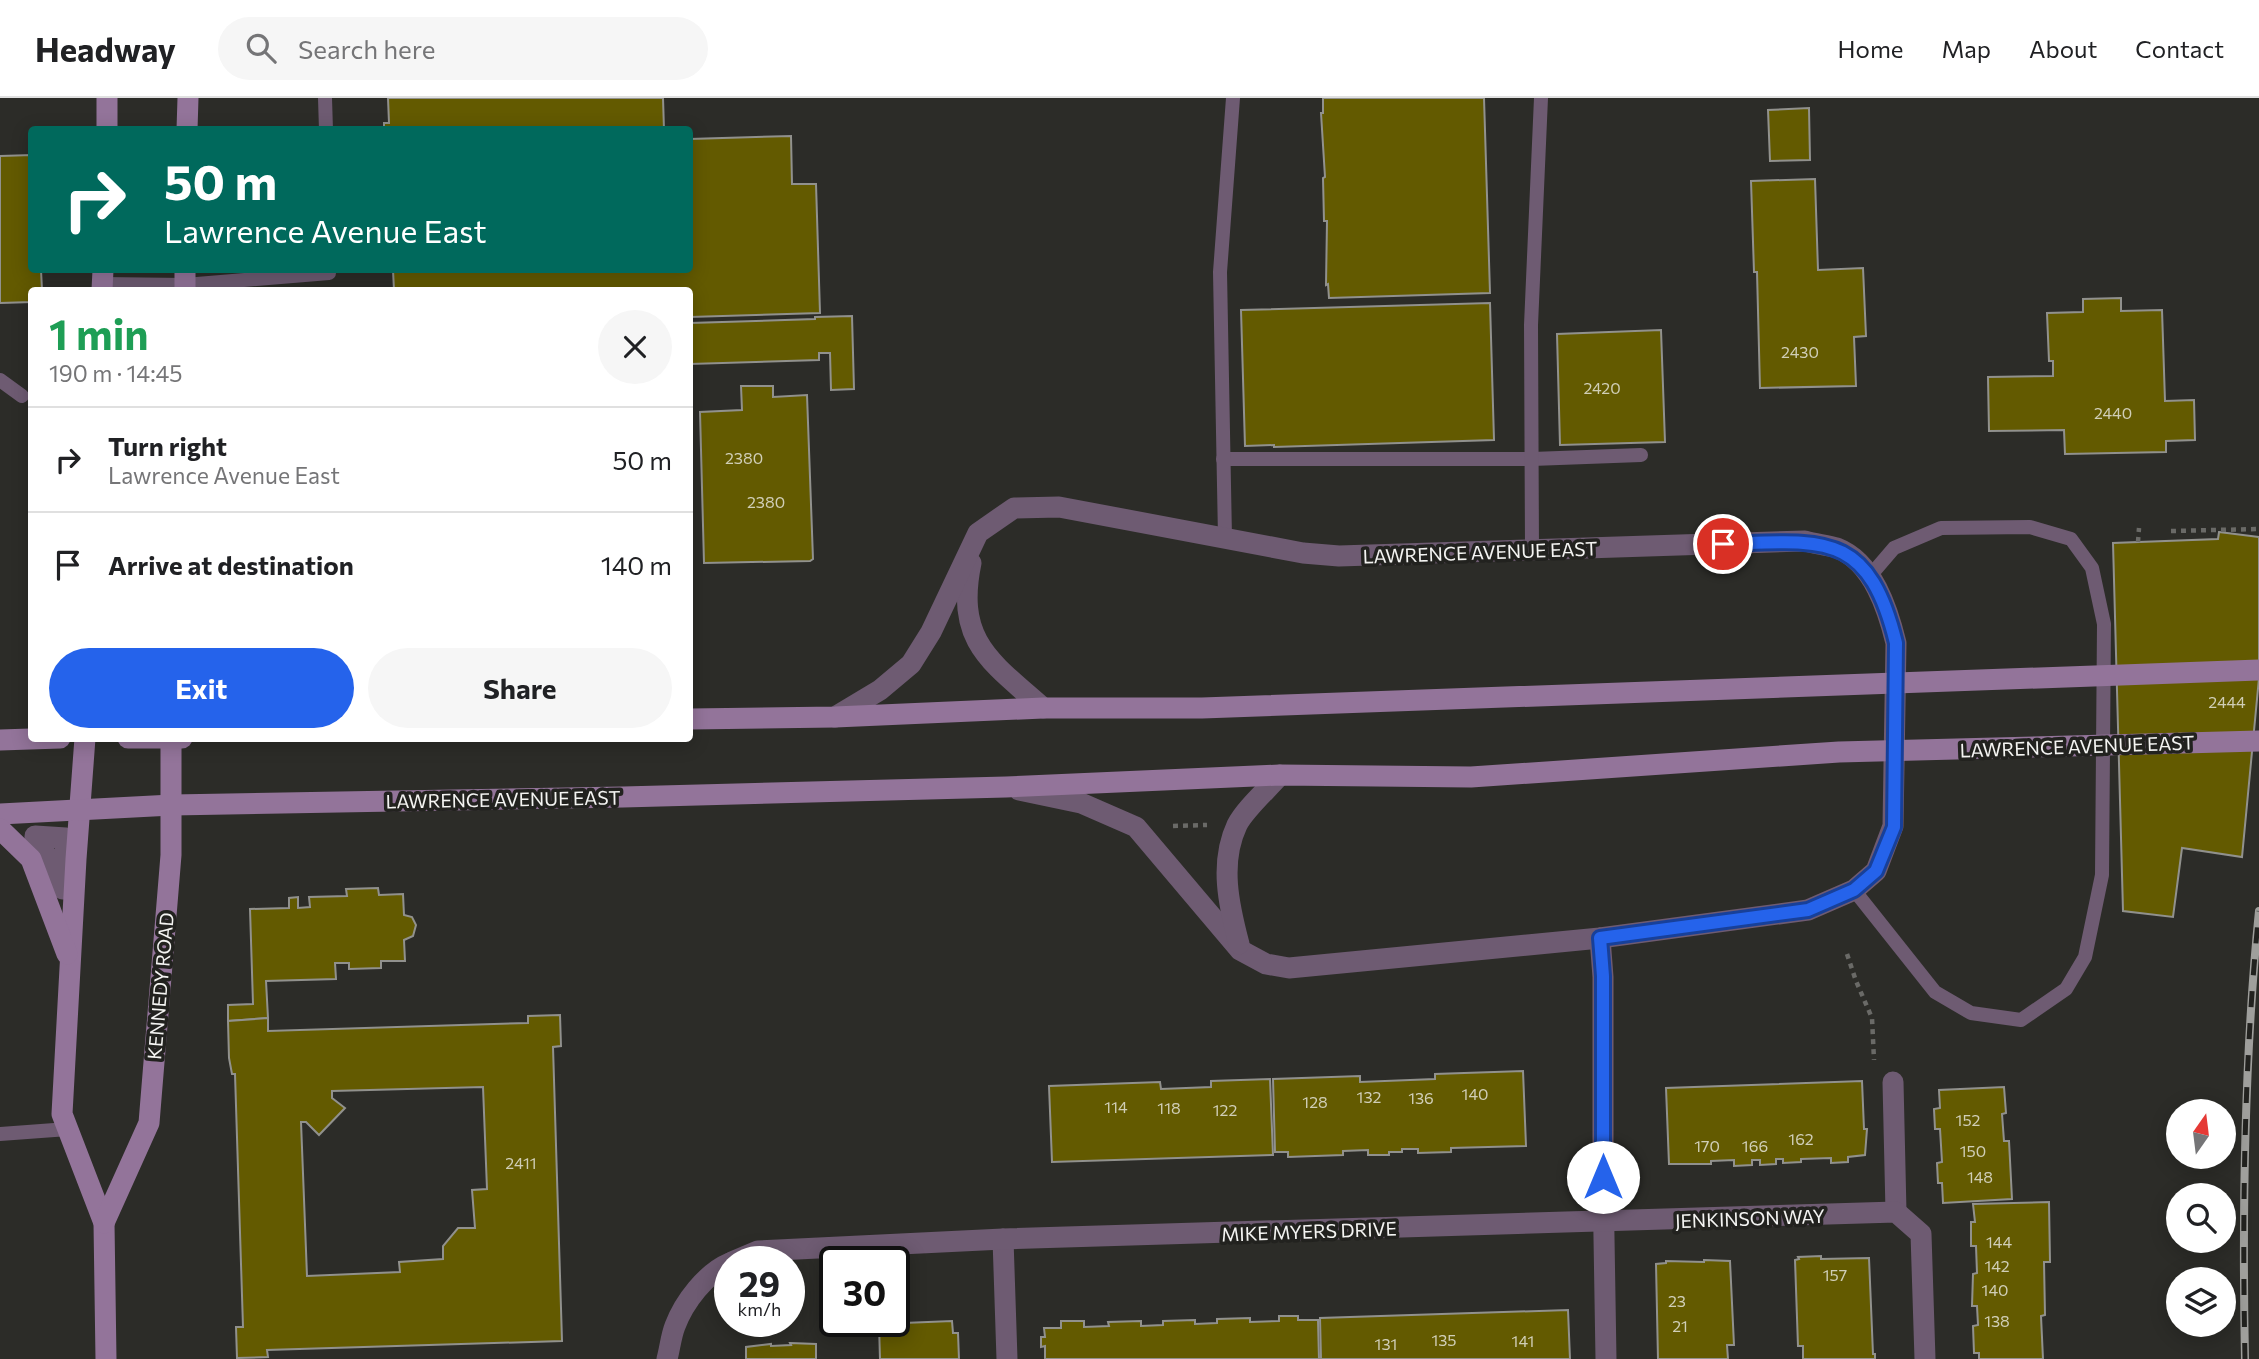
<!DOCTYPE html>
<html lang="en">
<head>
<meta charset="utf-8">
<style>
	:root { --surface:#fff; --page:#f6f6f6; --text:#202124; --muted:#757577; --line:#e0e0e0; --accent:#2563eb }
	body { margin:0; font-family:Commissioner,sans-serif; background:var(--page); color:var(--text); height:100vh; display:flex; flex-direction:column; font-size:26px; white-space:nowrap }
	* { box-sizing:border-box; margin:0 }
	p { font-size:23px; color:var(--muted) }
	.icon { flex:none; width:38px; height:38px; fill:none; stroke:currentColor; stroke-width:2; stroke-linecap:round; stroke-linejoin:round }
	.map { position:relative; flex:1; overflow:hidden }
	.details { position:absolute; left:28px; top:189px; width:665px; height:455px; display:flex; flex-direction:column; background:var(--surface); border-radius:7px; box-shadow:0 4px 18px #0003 }
	.details>* { flex:none }
	.hud { position:absolute; left:28px; top:28px; width:665px; height:147px; border-radius:7px; box-shadow:0 4px 18px #0003; background:#00695c; color:#fff; overflow:hidden }
	.needle { width:46px; rotate:14deg }
	.tools { position:absolute; left:2166px; top:1001px; display:grid; gap:14px }
	.tools a { display:grid; place-items:center; width:70px; height:70px; border-radius:50%; background:var(--surface); box-shadow:0 4px 18px #0003; font-size:35px }
	.speed { position:absolute; left:714px; top:1148px; display:flex; gap:14px; font-size:35px; font-weight:700; text-align:center }
	.speed>* { display:grid; place-content:center; width:91px; height:91px; border-radius:50%; background:var(--surface); box-shadow:0 4px 18px #0003; line-height:1 }
	.speed small { font-size:18px; font-weight:400 }
	.speed .limit { border:4px solid #111; border-radius:10px; background:#fff; color:#111 }
	.pin { position:absolute; display:grid; place-items:center; width:60px; height:60px; color:#fff; margin:-30px; border:4px solid #fff; border-radius:50%; box-shadow:0 2px 7px #0007 }
	.me { position:absolute; width:77px; margin:-38px; rotate:0deg; stroke-linejoin:round; filter:drop-shadow(0 0 5px #0008) }
	.turn { display:flex; align-items:center; gap:24px; height:147px; padding:0 21px; font-size:32px }
	.turn .icon { width:91px; height:91px; stroke-width:2.5 }
	.turn b { display:block; font-size:49px; line-height:60px }
	.round { display:grid; place-items:center; flex:none; width:74px; height:74px; border-radius:37px; background:var(--page) }
	.headline { display:flex; align-items:center; justify-content:space-between; height:119px; padding:0 21px }
	h1 { font-size:42px; font-weight:700; line-height:52px; color:#1e9e55 }
	.button { display:flex; gap:14px; margin-top:auto; padding:14px 21px }
	.button a { flex:1; height:80px; border-radius:42px; background:var(--accent); color:#fff; font-size:28px; font-weight:700; line-height:80px; text-align:center }
	.button a+a { background:var(--page); color:var(--text) }
	ul { padding:0; list-style:none }
	li { display:flex; align-items:center; gap:21px; height:105px; padding:0 21px; border-top:2px solid var(--line) }
	li div { flex:1 }
	li b { display:block; font-size:26px }
	li em { font-style:normal }
	header { display:flex; align-items:center; gap:42px; box-sizing:border-box; height:98px; padding:0 35px; background:var(--surface); border-bottom:2px solid var(--line) }
	header strong { font-size:33px }
	nav { display:flex; gap:38px; margin-inline-start:auto; font-size:24px }
	.search { width:490px; height:63px; background:var(--page); display:flex; align-items:center; gap:18px; box-sizing:border-box; padding:0 24px; border-radius:38px; color:var(--muted); font-size:26px }
	.map>svg:first-child { display:block }
</style>
</head>
<body>
<header>
<strong>Headway</strong>
<div class="search"><svg class="icon" aria-label="search" viewBox="0 0 24 24"><circle cx="10" cy="10" r="6"/><path d="M15 15l6 6"/></svg>Search here</div>
<nav><a>Home</a><a>Map</a><a>About</a><a>Contact</a></nav>
</header>
<div class="map">
<svg width="2259" height="1261" viewBox="0 0 2259 1261">
	<rect width="100%" height="100%" fill="#2c2c28"/>
	<!-- building -->
	<g fill="#635a00" stroke="#91918d" stroke-width="2" fill-rule="evenodd">
		<polygon points="388,0 663,0 664,32 384,32 384,25 389,25"/>
		<polygon points="1323,0 1484,0 1490,195 1329,200 1328,186 1326,187 1327,123 1324,123 1323,80 1325,79 1321,15 1323,15"/>
		<polygon points="1809,10 1810,62 1770,63 1768,12"/>
		<polygon points="791,38 792,86 816,86 820,215 690,219 690,192 394,192 393,172 690,172 690,41"/>
		<polygon points="32,57 32,172 41,172 42,192 32,192 32,204 0,205 0,58"/>
		<polygon points="1815,81 1818,172 1863,170 1866,238 1854,239 1856,288 1760,290 1757,174 1754,174 1751,83"/>
		<polygon points="2121,200 2121,213 2162,212 2165,303 2194,302 2195,342 2166,343 2166,354 2065,356 2064,332 1989,333 1988,279 2053,278 2053,263 2049,263 2047,215 2083,214 2083,201"/>
		<polygon points="1490,205 1494,342 1274,349 1274,347 1245,348 1241,212"/>
		<polygon points="852,218 854,291 831,292 830,255 819,255 819,262 690,266 690,225 815,221 815,219"/>
		<polygon points="1661,232 1665,344 1560,347 1557,236"/>
		<polygon points="741,288 773,288 773,299 807,297 813,461 810,463 704,465 700,314 742,312"/>
		<polygon points="2219,434 2259,439 2259,580 2242,759 2182,750 2173,819 2123,813 2113,445 2218,441"/>
		<polygon points="378,790 379,797 403,796 404,817 412,819 416,827 413,838 404,842 405,863 381,863 381,870 349,871 349,865 335,865 336,881 266,883 268,920 228,923 228,907 253,906 250,811 289,810 289,800 298,799 298,810 310,809 309,799 347,798 346,791"/>
		<path d="M 560,917 L 561,948 L 553,949 L 562,1243 L 267,1252 L 268,1259 L 237,1260 L 236,1229 L 243,1229 L 235,976 L 232,976 L 229,960 L 228,923 L 268,920 L 268,933 L 528,925 L 528,918 ZM 483,989 L 487,1091 L 472,1092 L 475,1130 L 458,1130 L 443,1148 L 443,1161 L 399,1164 L 400,1174 L 307,1178 L 301,1024 L 306,1024 L 319,1037 L 345,1010 L 332,1000 L 332,993 Z"/>
		<polygon points="1523,973 1526,1048 1451,1050 1451,1054 1418,1055 1418,1051 1402,1051 1402,1054 1389,1054 1389,1057 1368,1057 1368,1052 1343,1053 1343,1057 1288,1059 1288,1054 1275,1054 1273,981 1360,978 1360,984 1435,981 1435,976"/>
		<polygon points="1270,981 1273,1057 1052,1064 1049,988 1160,984 1161,991 1211,989 1211,983"/>
		<polygon points="1862,983 1864,1031 1867,1031 1865,1057 1848,1059 1848,1064 1831,1065 1831,1060 1801,1061 1801,1064 1783,1065 1783,1061 1776,1061 1776,1066 1760,1067 1760,1062 1752,1062 1752,1067 1734,1068 1734,1062 1711,1063 1711,1066 1669,1066 1666,990"/>
		<polygon points="2004,989 2006,1015 2002,1016 2004,1043 2009,1043 2012,1101 1943,1105 1942,1085 1938,1085 1937,1065 1942,1064 1940,1031 1935,1031 1934,1011 1940,1010 1939,992"/>
		<polygon points="2049,1104 2050,1164 2044,1164 2045,1217 2041,1218 2043,1261 1979,1261 1979,1255 1974,1255 1973,1228 1978,1227 1977,1208 1972,1208 1973,1176 1977,1175 1976,1148 1971,1148 1971,1124 1975,1124 1973,1106"/>
		<polygon points="1821,1158 1821,1161 1869,1160 1873,1256 1875,1256 1875,1261 1803,1261 1803,1248 1798,1248 1795,1162 1799,1161 1798,1159"/>
		<polygon points="1704,1162 1730,1163 1734,1247 1727,1247 1728,1261 1658,1261 1656,1166 1666,1165 1666,1163 1704,1164"/>
		<polygon points="1568,1212 1570,1261 1321,1261 1320,1220"/>
		<polygon points="1279,1218 1298,1218 1298,1222 1318,1222 1319,1261 1045,1261 1045,1248 1041,1249 1041,1239 1045,1239 1044,1230 1061,1230 1061,1223 1084,1223 1084,1229 1109,1228 1108,1224 1141,1223 1141,1228 1163,1227 1163,1223 1195,1222 1195,1226 1217,1225 1217,1221 1250,1220 1250,1224 1279,1223"/>
		<polygon points="952,1223 953,1235 958,1235 959,1261 880,1261 879,1226"/>
		<polygon points="790,1245 816,1246 816,1261 746,1261 746,1249 771,1246 771,1248 791,1247"/>
	</g>
	<g fill="none" stroke-linecap="round" stroke-linejoin="round">
		<!-- path -->
		<g stroke="#6a6a67" stroke-width="4.5" stroke-dasharray="5 5" stroke-linecap="butt">
			<polyline points="2171,433 2259,431"/>
			<polyline points="2138,444 2139,430"/>
			<polyline points="1173,728 1207,727"/>
			<polyline points="1847,856 1856,883 1872,920 1874,962"/>
		</g>
		<!-- lane -->
		<g stroke="#6e5b72" stroke-width="14">
			<polyline points="325,0 326,32"/>
			<polyline points="103,186 185,187 329,175 329,172"/>
			<polyline points="0,282 22,298"/>
			<polyline points="1223,361 1532,361 1641,357"/>
			<polyline points="1225,440 1220,174 1233,0"/>
			<polyline points="1532,452 1531,227 1541,0"/>
			<polyline points="1854,792 1935,894 1971,915 2021,922 2066,891 2085,859 2102,777 2104,526 2092,470 2071,441 2030,429 1941,430 1894,450 1870,478"/>
			<polyline points="0,1036 68,1031"/>
		</g>
		<!-- street -->
		<g stroke="#6e5b72" stroke-width="21">
			<path d="M 971,465 C 955,543 990,563 1043,610"/>
			<path d="M 835,619 L 880,592 L 911,566 L 931,534 L 978,435 L 1014,410 L 1059,409 L 1303,455 L 1339,458 L 1805,443 C 1815,446 1827,447 1837,450 C 1873,464 1888,512 1896,545 L 1893,728 L 1876,773 L 1854,792 L 1808,812 L 1600,840 L 1289,870 L 1266,866 L 1240,852 L 1136,729 L 1081,705 L 1019,692"/>
			<polygon points="35,738 66,740 63,791 51,764 35,741"/>
			<polyline points="1600,840 1603,879 1603,1079 1606,1261"/>
			<path d="M 1239,846 C 1229,808 1219,765 1237,727 C 1245,711 1268,691 1280,677"/>
			<polyline points="1893,984 1896,1114"/>
			<polyline points="1003,1141 1007,1261"/>
			<polyline points="732,1164 758,1153 1003,1141 1896,1114 1921,1136 1925,1261"/>
			<path d="M 667,1261 C 670,1250 671,1238 675,1228 C 684,1204 706,1175 730,1165"/>
		</g>
		<!-- secondary -->
		<g stroke="#93749a" stroke-width="21">
			<polyline points="107,32 107,0"/>
			<polyline points="187,32 188,0"/>
			<polyline points="102,192 103,172"/>
			<polyline points="185,192 185,172"/>
			<polyline points="690,621 835,619 1043,610 1202,610 2259,572"/>
			<polyline points="85,640 76,761 62,1016 104,1125 106,1261"/>
			<polyline points="128,640 182,640"/>
			<polyline points="0,642 60,640"/>
			<polyline points="0,716 172,707 623,699 1006,689 1280,677 1471,679 1839,654 2259,643"/>
			<polyline points="0,731 31,761 67,856"/>
			<polyline points="104,1125 149,1025 171,757 171,640"/>
		</g>
		<defs>
			<path id="rail" d="M 2245,1261 C 2242,1111 2244,962 2259,813"/>
		</defs>
		<!-- rail casing -->
		<use href="#rail" stroke="#9f9f9c" stroke-width="8"/>
		<!-- rail -->
		<use href="#rail" stroke="#22221f" stroke-width="5" stroke-dasharray="16" stroke-linecap="butt"/>
	</g>
	<g fill="none" stroke-linecap="round" stroke-linejoin="round">
		<defs>
			<path id="route" d="M 1603,1079 L 1603,878 L 1600,840 L 1808,812 L 1854,792 L 1876,773 L 1894,729 L 1896,545 C 1868,431 1822,443 1723,446"/>
		</defs>
		<!-- route casing -->
		<use href="#route" stroke="#184099" stroke-width="18"/>
		<!-- route -->
		<use href="#route" stroke="#2563eb" stroke-width="12"/>
	</g>
	<g text-anchor="middle" dominant-baseline="central" stroke-width="7" stroke-linejoin="round" paint-order="stroke">
		<!-- number labels -->
		<g font-size="16" fill="#d0ceb6">
			<text x="1800" y="253">2430</text>
			<text x="1602" y="289">2420</text>
			<text x="2113" y="314">2440</text>
			<text x="744" y="359">2380</text>
			<text x="766" y="403">2380</text>
			<text x="2227" y="603">2444</text>
			<text x="1475" y="995">140</text>
			<text x="1369" y="998">132</text>
			<text x="1421" y="999">136</text>
			<text x="1315" y="1003">128</text>
			<text x="1116" y="1008">114</text>
			<text x="1169" y="1009">118</text>
			<text x="1225" y="1011">122</text>
			<text x="1968" y="1021">152</text>
			<text x="1801" y="1040">162</text>
			<text x="1707" y="1047">170</text>
			<text x="1755" y="1047">166</text>
			<text x="1973" y="1052">150</text>
			<text x="521" y="1064">2411</text>
			<text x="1980" y="1078">148</text>
			<text x="1999" y="1143">144</text>
			<text x="1997" y="1167">142</text>
			<text x="1835" y="1176">157</text>
			<text x="1995" y="1191">140</text>
			<text x="1677" y="1202">23</text>
			<text x="1997" y="1222">138</text>
			<text x="1680" y="1227">21</text>
			<text x="1444" y="1241">135</text>
			<text x="1523" y="1242">141</text>
			<text x="1386" y="1245">131</text>
		</g>
		<!-- street labels -->
		<g font-size="19" fill="#f4f4f2" stroke="#22221f">
			<text transform="translate(1480 454) rotate(-2)">LAWRENCE AVENUE EAST</text>
			<text transform="translate(2077 648) rotate(-2)">LAWRENCE AVENUE EAST</text>
			<text transform="translate(503 701) rotate(-1)">LAWRENCE AVENUE EAST</text>
			<text transform="translate(160 888) rotate(-85)">KENNEDY ROAD</text>
			<text transform="translate(1750 1120) rotate(-2)">JENKINSON WAY</text>
			<text transform="translate(1309 1133) rotate(-2)">MIKE MYERS DRIVE</text>
		</g>
	</g>
</svg>
<div class="tools">
<a><svg class="needle" viewBox="-14 -14 28 28"><path d="M0-13l5 13h-10z" fill="#e53935"/><path d="M0 13l5-13h-10z" fill="#757577"/></svg></a>
<a><svg class="icon" aria-label="search" viewBox="0 0 24 24"><circle cx="10" cy="10" r="6"/><path d="M15 15l6 6"/></svg></a>
<a><svg class="icon" aria-label="layers" viewBox="0 0 24 24"><path d="M12 4l9 5-9 5-9-5zM3 14l9 5 9-5"/></svg></a>
</div>
<div class="speed"><div>29<small>km/h</small></div><div class="limit">30</div></div>
<div class="pin" style="left:1723px;top:446px;background:#d93025"><svg class="icon" aria-label="arrive" viewBox="0 0 24 24"><path d="M6 21V4h12l-3 4 3 4H6"/></svg></div>
<svg class="me" style="left:1603px;top:1079px" viewBox="-20 -20 40 40"><circle r="19" fill="#fff"/><path d="M0-13L10 11 0 6-10 11z" fill="#2563eb"/></svg>
<div class="hud">
<div class="turn"><svg class="icon" aria-label="right" viewBox="0 0 24 24"><path d="M7 20v-9h11M14 6l5 5-5 5"/></svg><div><b>50 m</b>Lawrence Avenue East</div></div>
</div>
<section class="details">
<div class="headline"><div><h1>1 min</h1><p>190 m · 14:45</p></div><a class="round"><svg class="icon" aria-label="close" viewBox="0 0 24 24"><path d="M6 6l12 12M18 6L6 18"/></svg></a></div>
<ul>
<li><svg class="icon" aria-label="right" viewBox="0 0 24 24"><path d="M7 20v-9h11M14 6l5 5-5 5"/></svg><div><b>Turn right</b><p>Lawrence Avenue East</p></div><em>50 m</em></li>
<li><svg class="icon" aria-label="arrive" viewBox="0 0 24 24"><path d="M6 21V4h12l-3 4 3 4H6"/></svg><div><b>Arrive at destination</b></div><em>140 m</em></li>
</ul>
<div class="button"><a>Exit</a><a>Share</a></div>
</section>
</div>
</body>
</html>
